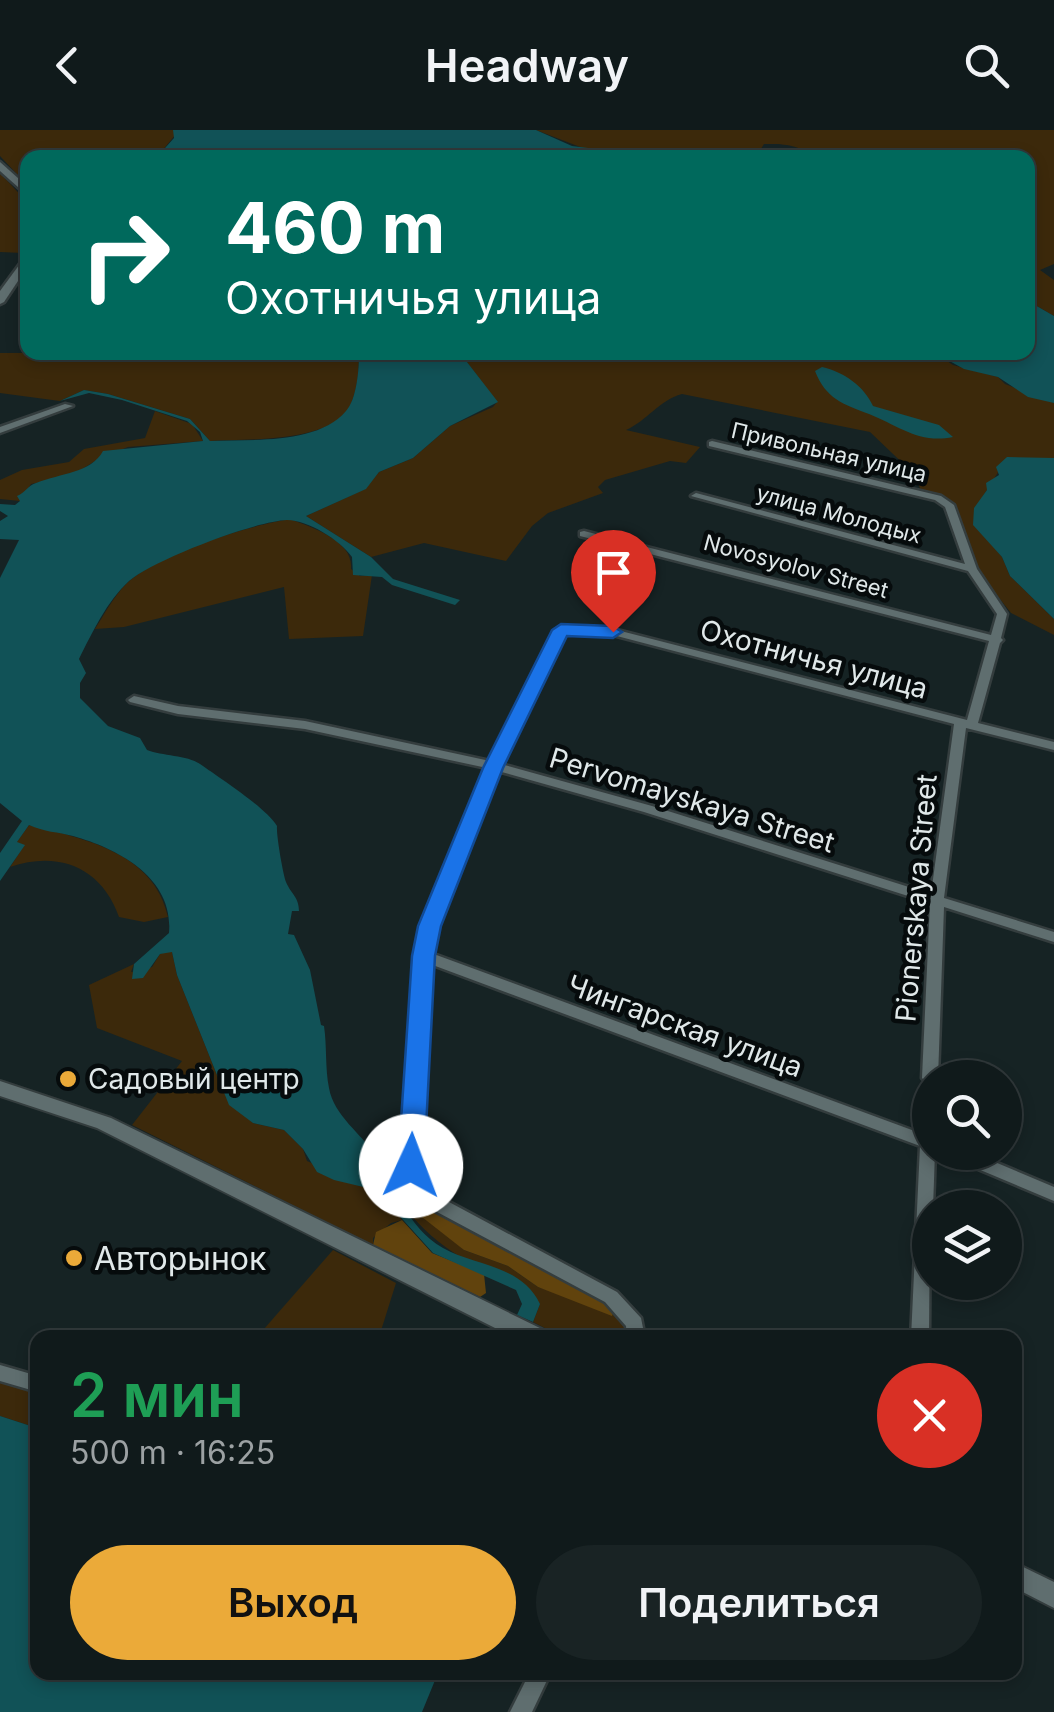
<!DOCTYPE html>
<html lang="ru">
<head>
<meta charset="utf-8">
<style>
	:root { --surface:#101a1b; --page:#192324; --text:#f1f3f6; --muted:#9ca1a3; --line:#30383a; --accent:#ebaa39 }
	body { margin:0; font-family:Inter,sans-serif; background:var(--page); color:var(--text); height:100vh; display:flex; flex-direction:column; font-size:38px; white-space:nowrap }
	* { box-sizing:border-box; margin:0 }
	p { font-size:32px; color:var(--muted) }
	.icon { flex:none; width:55px; height:55px; fill:none; stroke:currentColor; stroke-width:2; stroke-linecap:round; stroke-linejoin:round }
	.map { position:relative; flex:1; overflow:hidden }
	.side { position:absolute; left:30px; top:1200px; width:992px; height:350px; display:flex; flex-direction:column; background:var(--surface); border-radius:20px; box-shadow:0 5px 15px #0003,0 0 0 2px var(--line) }
	.side>* { flex:none }
	.banner { position:absolute; left:20px; top:20px; width:1015px; height:210px; border-radius:20px; box-shadow:0 5px 15px #0003,0 0 0 2px var(--line); background:#00695c; color:#fff; overflow:hidden }
	.tools { position:absolute; left:912px; top:930px; display:grid; gap:20px }
	.tools a { display:grid; place-items:center; width:110px; height:110px; border-radius:50%; background:var(--surface); box-shadow:0 5px 15px #0003,0 0 0 2px var(--line); font-size:50px }
	.pin { position:absolute; display:grid; place-items:center; width:85px; height:85px; color:#fff; margin:-102px -42px; border-radius:50% 50% 50% 0; rotate:-45deg; box-shadow:0 0 10px #0007 }
	.pin .icon { rotate:45deg }
	.me { position:absolute; width:110px; margin:-55px; rotate:2deg; stroke-linejoin:round; filter:drop-shadow(0 0 8px #0008) }
	.turn { display:flex; align-items:center; gap:35px; height:210px; padding:0 40px; font-size:45px }
	.turn .icon { width:130px; height:130px; stroke-width:2.5 }
	.turn b { display:block; font-size:70px; line-height:85px }
	.round { display:grid; place-items:center; flex:none; width:105px; height:105px; border-radius:52px; background:var(--page) }
	.summary { display:flex; align-items:center; justify-content:space-between; height:170px; padding:0 40px }
	h1 { font-size:60px; font-weight:600; line-height:75px; color:#1e9e55 }
	.cta { display:flex; gap:20px; margin-top:auto; padding:20px 40px }
	.cta a { flex:1; height:115px; border-radius:60px; background:var(--accent); color:#111; font-size:40px; font-weight:600; line-height:115px; text-align:center }
	.cta a+a { background:var(--page); color:var(--text) }
	header { display:flex; justify-content:space-between; align-items:center; height:130px; padding:0 40px; background:var(--surface); font-size:45px; font-weight:600 }
	.map>svg:first-child { display:block }
</style>
</head>
<body>
<header><svg class="icon" aria-label="back" viewBox="0 0 24 24"><path d="M15 5l-7 7 7 7"/></svg>Headway<svg class="icon" aria-label="search" viewBox="0 0 24 24"><circle cx="10" cy="10" r="6"/><path d="M15 15l6 6"/></svg></header>
<div class="map">
<svg width="1054" height="1582" viewBox="0 0 1054 1582">
	<rect width="100%" height="100%" fill="#162324"/>
	<!-- green -->
	<g fill="#3c290b">
		<polygon points="0,0 173,0 176,4 157,27 28,28 27,55 0,26"/>
		<path d="M 536,0 L 1054,0 L 1054,134 L 1040,140 L 1054,150 L 1054,186 L 1028,171 L 1028,28 L 808,27 L 813,26 C 797,14 783,14 764,14 L 759,22 L 778,27 L 661,28 L 622,20 L 588,20 Z"/>
		<polygon points="0,43 27,72 27,115 23,123 0,122"/>
		<path d="M 359,222 C 359,238 358,260 350,276 C 333,313 244,309 210,311 L 190,289 L 108,264 L 84,260 L 60,271 L 0,263 L 0,223 Z"/>
		<path d="M 460,223 L 935,223 L 953,235 L 998,247 L 1005,254 L 1054,273 L 1054,328 L 1007,328 L 982,368 L 981,401 L 1002,427 L 1010,446 L 1054,489 L 1054,505 L 1011,483 L 980,444 L 955,374 L 921,361 L 915,345 L 870,302 L 682,264 C 659,270 647,291 626,300 L 700,317 L 686,333 L 670,331 L 605,350 L 598,357 L 603,363 L 548,383 L 532,396 L 506,431 L 424,413 L 371,427 L 306,386 L 365,359 L 379,342 L 413,328 L 450,296 L 493,277 L 497,272 Z"/>
		<polygon points="155,281 192,294 203,311 128,317 100,328 71,346 31,354 20,371 0,369 0,350 22,340 69,332 84,319 145,308"/>
		<path d="M 290,389 C 313,398 354,411 351,439 L 360,446 L 372,445 L 363,506 L 289,509 L 284,457 L 124,497 L 95,499 C 105,483 114,466 127,453 C 159,423 247,396 290,389 Z"/>
		<path d="M 29,695 C 84,709 154,722 168,787 L 144,792 L 119,787 C 102,738 59,720 10,737 L 24,716 L 16,713 Z"/>
		<polygon points="167,821 172,822 177,845 223,960 253,993 284,1000 303,1019 307,1031 376,1060 402,1090 391,1093 373,1108 373,1115 132,995 182,931 97,898 89,855 134,834 131,842 152,837 160,824"/>
		<path d="M 379,1029 L 405,1038 L 464,1120 L 508,1136 L 538,1157 L 614,1181 L 628,1193 L 629,1207 L 562,1207 L 533,1192 L 540,1174 C 466,1127 414,1116 379,1029 Z"/>
		<polygon points="333,1120 396,1153 379,1207 257,1207"/>
		<polygon points="0,1251 37,1262 37,1298 0,1286"/>
	</g>
	<!-- forest -->
	<g fill="#61430d">
		<polygon points="428,1076 603,1168 614,1181 612,1186 538,1157 508,1136 464,1120 422,1087"/>
		<polygon points="402,1090 432,1123 484,1144 486,1163 480,1167 373,1115 376,1102"/>
	</g>
	<!-- water -->
	<g fill="#115257">
		<polygon points="173,0 536,0 572,16 661,27 157,27 174,8"/>
		<polygon points="1028,171 1054,186 1054,273 1028,267 998,247 964,239 935,223 1028,222"/>
		<path d="M 359,223 L 460,223 L 498,272 L 450,296 L 413,328 L 379,342 L 366,359 L 306,386 L 371,427 L 393,449 L 460,470 L 455,475 L 392,455 L 382,447 L 353,445 L 352,427 C 340,410 308,390 287,390 C 255,391 153,430 129,451 C 107,471 92,503 79,529 L 86,543 L 80,553 L 80,568 L 108,596 L 140,608 L 147,620 C 162,626 187,625 200,634 C 220,648 265,677 277,696 C 276,704 283,744 286,752 C 291,764 299,767 299,781 L 292,781 L 288,804 L 294,805 L 310,840 L 321,895 L 324,896 C 327,916 325,938 329,958 C 334,986 361,1003 376,1026 C 398,1058 405,1096 443,1118 C 475,1136 522,1135 540,1174 L 533,1192 L 517,1185 L 522,1174 L 516,1160 L 433,1123 L 376,1060 L 334,1050 L 317,1042 L 303,1019 L 284,1000 L 253,993 L 229,975 L 177,845 L 172,822 L 160,824 L 143,848 L 132,849 L 134,834 L 169,803 C 174,748 119,719 73,706 C 58,702 44,702 29,695 L 17,712 L 25,715 L 0,751 L 0,723 L 22,691 L 0,673 L 0,448 L 19,410 L 0,409 L 0,391 L 8,386 L 0,381 L 0,374 L 15,375 L 20,371 L 17,366 C 26,362 27,356 36,353 C 61,343 91,343 103,321 L 203,311 L 200,302 L 187,291 L 122,270 L 89,263 L 60,271 L 84,260 L 108,264 L 190,289 L 210,311 C 251,309 317,315 346,281 C 357,269 359,239 359,223 Z"/>
		<path d="M 822,237 C 844,242 864,256 873,276 L 939,295 L 953,307 C 919,314 899,296 869,284 C 843,274 826,269 815,241 Z"/>
		<polygon points="1007,327 1054,328 1054,489 1010,446 1002,427 973,395 974,378 987,360 986,353 999,345 996,337"/>
		<polygon points="0,1286 37,1298 38,1542 438,1543 422,1582 0,1582"/>
	</g>
	<g fill="none" stroke-linecap="round" stroke-linejoin="round">
		<defs>
			<g id="minor">
				<polygon points="65,274 73,276 0,303 0,297"/>
				<path d="M 712,311 L 941,366 L 954,375 L 977,439 L 1007,484 L 1001,508 L 1003,510 L 1000,513 L 978,593 L 1054,612 L 1054,620 L 966,598 L 944,768 L 1054,802 L 1054,812 L 944,777 L 938,948 L 930,948 L 930,1022 L 935,1022 L 933,1078 L 930,1078 L 929,1208 L 911,1208 L 920,1016 L 430,834 L 419,1036 L 424,1051 L 436,1065 L 617,1162 L 641,1188 L 645,1208 L 627,1208 L 626,1196 L 605,1172 L 424,1075 L 411,1059 L 403,1036 L 416,826 L 422,796 L 487,638 L 305,599 L 178,584 L 130,572 L 128,570 L 134,566 L 178,576 L 305,591 L 490,631 L 555,500 L 561,497 L 613,499 L 967,590 L 989,511 L 580,406 L 580,402 L 584,401 L 991,505 L 997,484 L 968,441 L 691,366 L 696,363 L 965,434 L 945,377 L 935,370 L 709,316 L 709,312 ZM 565,503 L 613,505 L 954,594 L 931,764 L 652,676 L 501,634 ZM 498,641 L 644,682 L 930,773 L 922,948 L 926,952 L 922,957 L 920,1003 L 431,823 L 436,796 Z"/>
				<polygon points="945,1022 971,1022 1054,1057 1054,1071 947,1026"/>
				<polygon points="0,1235 38,1246 38,1262 0,1251"/>
				<polygon points="530,1542 551,1542 532,1582 510,1582"/>
			</g>
			<g id="tertiary">
				<polygon points="0,951 111,988 546,1201 549,1208 515,1208 97,998 0,966"/>
				<polygon points="1015,1433 1054,1452 1054,1478 1015,1458"/>
			</g>
			<g id="secondary">
				<polygon points="0,32 28,57 28,66 0,41"/>
				<polygon points="28,123 28,136 4,172 0,174 0,161"/>
			</g>
		</defs>
		<!-- minor casing -->
		<use href="#minor" stroke="#343d3e" stroke-width="5"/>
		<!-- tertiary casing -->
		<use href="#tertiary" stroke="#343d3e" stroke-width="4"/>
		<!-- secondary casing -->
		<use href="#secondary" stroke="#343d3e" stroke-width="5"/>
		<!-- minor -->
		<use href="#minor" fill="#5f6e6f" fill-rule="evenodd"/>
		<!-- tertiary -->
		<use href="#tertiary" fill="#5f6e6f" fill-rule="evenodd"/>
		<!-- secondary -->
		<use href="#secondary" fill="#5f6e6f" fill-rule="evenodd"/>
	</g>
	<!-- route -->
	<polygon fill="#1a73e8" stroke="#114b97" stroke-width="2.5" points="561,494 613,496 622,502 613,508 567,506 503,638 441,796 435,826 424,1036 421,1044 411,1047 402,1044 398,1036 412,826 418,796 483,638 552,500"/>
	<!-- markers -->
	<g fill="#ebaa39" stroke="#060b0c" stroke-width="4">
		<circle cx="68" cy="949" r="10"/>
		<circle cx="74" cy="1128" r="10"/>
	</g>
	<g text-anchor="middle" dominant-baseline="central" stroke-width="9" stroke-linejoin="round" paint-order="stroke">
		<!-- far-street labels -->
		<g font-size="22" fill="#e0e8e9" stroke="#060b0c">
			<text transform="translate(829 322) rotate(13)">Привольная улица</text>
			<text transform="translate(839 384) rotate(15)">улица Молодых</text>
			<text transform="translate(796 436) rotate(15)">Novosyolov Street</text>
		</g>
		<!-- street labels -->
		<g font-size="28" fill="#e0e8e9" stroke="#060b0c">
			<text transform="translate(814 529) rotate(15)">Охотничья улица</text>
			<text transform="translate(692 670) rotate(17)">Pervomayskaya Street</text>
			<text transform="translate(916 768) rotate(-85)">Pionerskaya Street</text>
			<text transform="translate(685 896) rotate(20)">Чингарская улица</text>
		</g>
		<!-- poi labels -->
		<g font-size="28" fill="#e0e8e9" stroke="#060b0c" text-anchor="start">
			<text x="88" y="949">Садовый центр</text>
		</g>
		<!-- near-poi labels -->
		<g font-size="32" fill="#e0e8e9" stroke="#060b0c" text-anchor="start">
			<text x="94" y="1128">Авторынок</text>
		</g>
	</g>
</svg>
<div class="tools">
<a><svg class="icon" aria-label="search" viewBox="0 0 24 24"><circle cx="10" cy="10" r="6"/><path d="M15 15l6 6"/></svg></a>
<a><svg class="icon" aria-label="layers" viewBox="0 0 24 24"><path d="M12 4l9 5-9 5-9-5zM3 14l9 5 9-5"/></svg></a>
</div>
<div class="pin" style="left:613px;top:502px;background:#d93025"><svg class="icon" aria-label="arrive" viewBox="0 0 24 24"><path d="M6 21V4h12l-3 4 3 4H6"/></svg></div>
<svg class="me" style="left:411px;top:1036px" viewBox="-20 -20 40 40"><circle r="19" fill="#fff"/><path d="M0-13L10 11 0 6-10 11z" fill="#1a73e8"/></svg>
<div class="banner">
<div class="turn"><svg class="icon" aria-label="right" viewBox="0 0 24 24"><path d="M7 20v-9h11M14 6l5 5-5 5"/></svg><div><b>460 m</b>Охотничья улица</div></div>
</div>
<section class="side">
<div class="summary"><div><h1>2 мин</h1><p>500 m · 16:25</p></div><a class="round" style="background:#d93025;color:#fff"><svg class="icon" aria-label="close" viewBox="0 0 24 24"><path d="M6 6l12 12M18 6L6 18"/></svg></a></div>
<div class="cta"><a>Выход</a><a>Поделиться</a></div>
</section>
</div>
</body>
</html>
